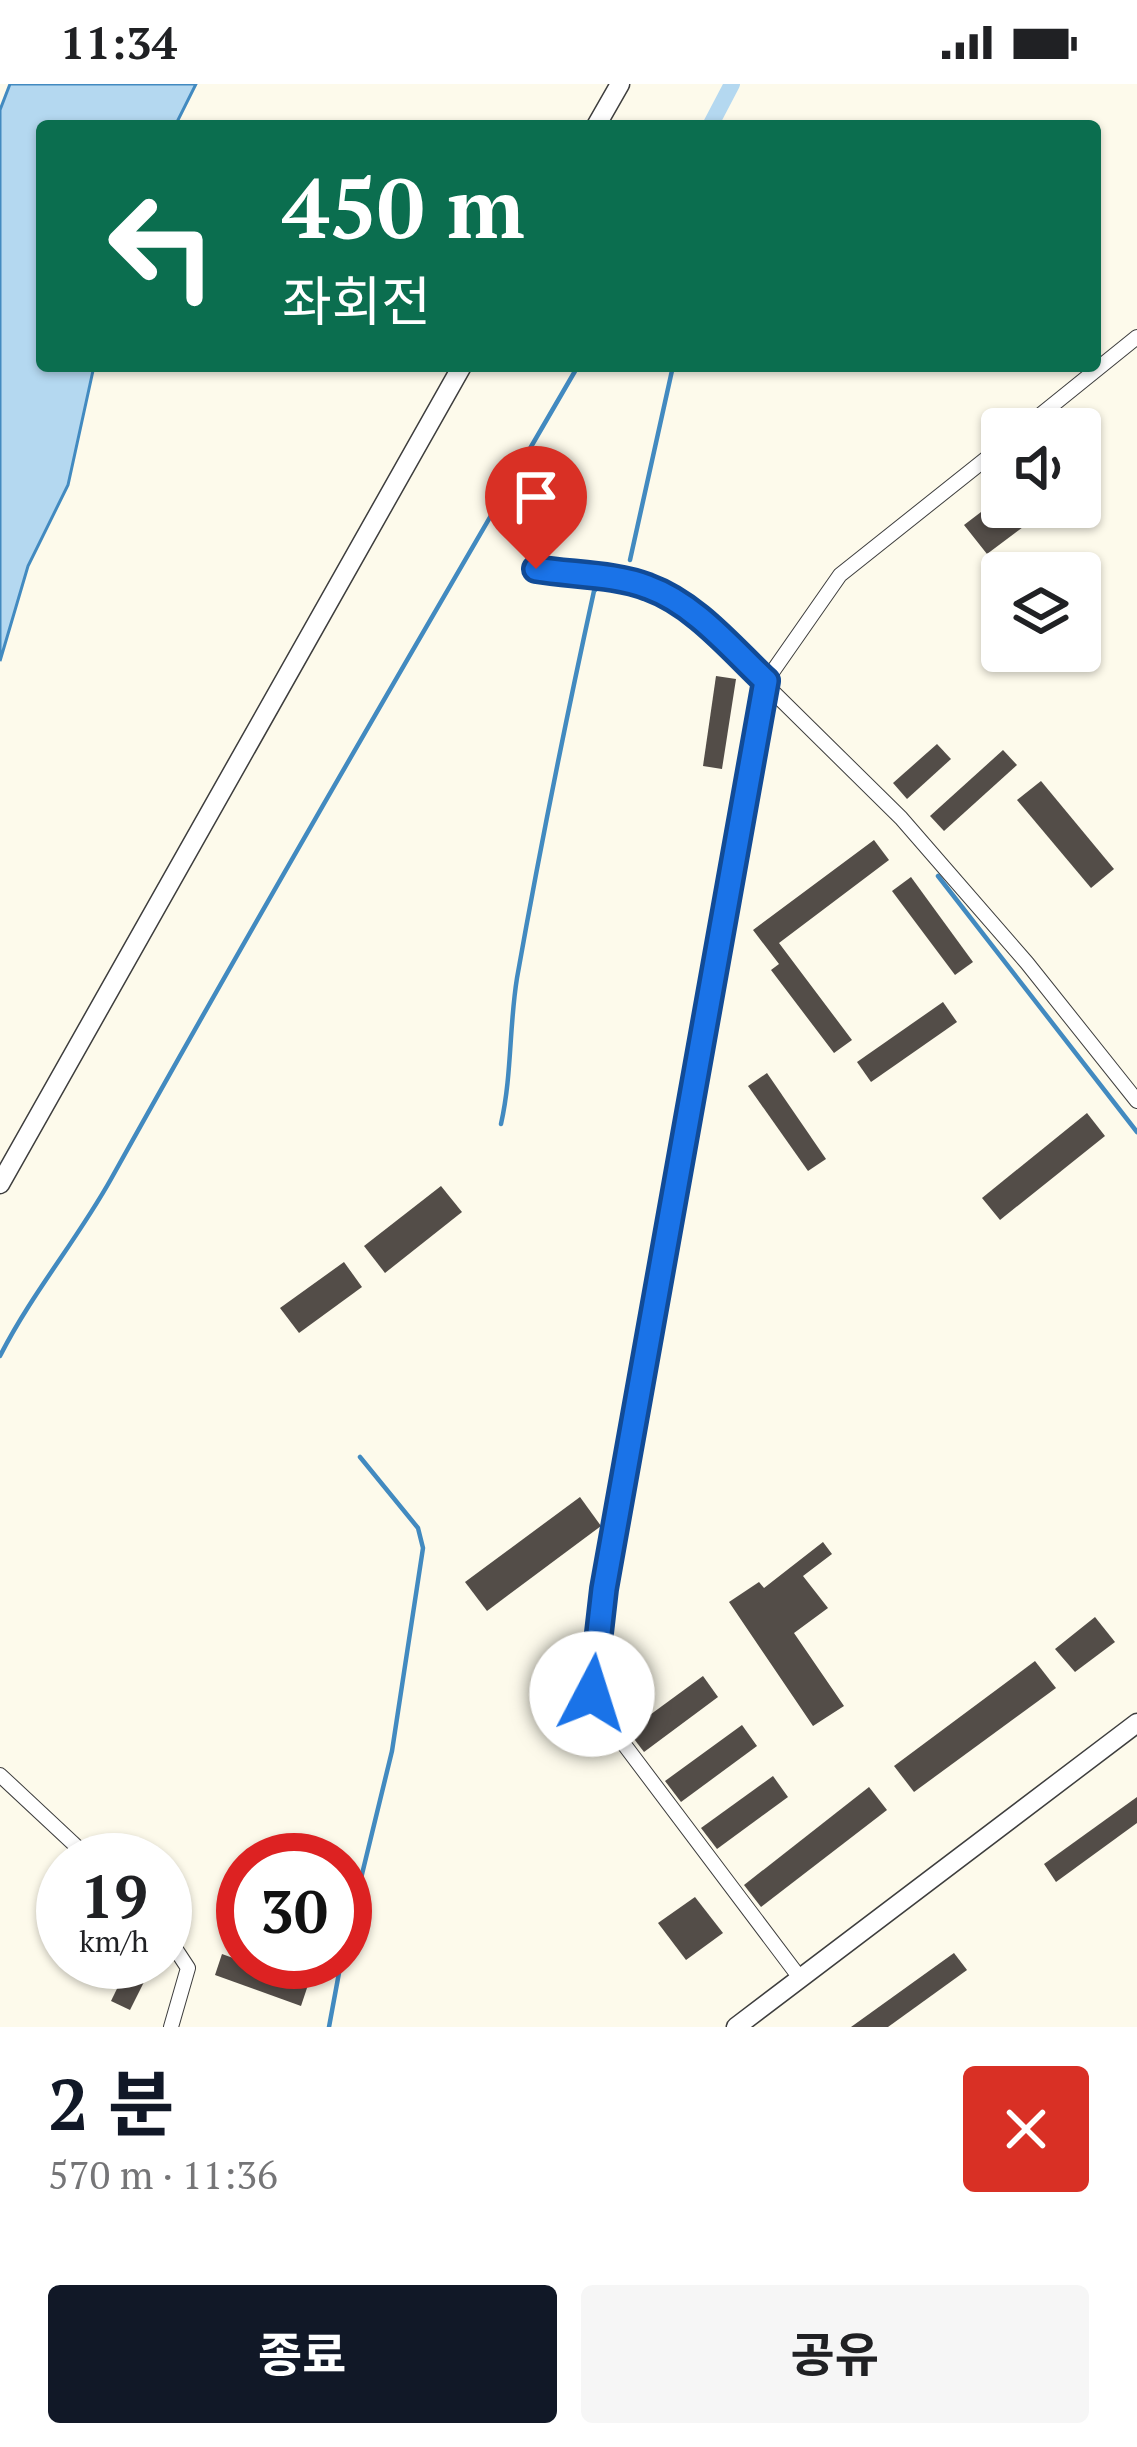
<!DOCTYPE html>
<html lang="ko">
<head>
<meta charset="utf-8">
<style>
	:root { --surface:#fff; --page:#f6f6f6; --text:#202124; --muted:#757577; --accent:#111827 }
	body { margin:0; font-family:"PT Serif","Noto Sans KR",serif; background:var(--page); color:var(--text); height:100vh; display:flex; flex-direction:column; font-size:45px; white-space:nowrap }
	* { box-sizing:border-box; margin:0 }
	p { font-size:39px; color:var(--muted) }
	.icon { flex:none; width:66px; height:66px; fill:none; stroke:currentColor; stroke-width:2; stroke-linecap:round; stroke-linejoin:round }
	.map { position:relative; height:1943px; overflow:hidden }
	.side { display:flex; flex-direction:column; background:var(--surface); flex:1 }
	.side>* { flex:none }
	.hud { position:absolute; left:36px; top:36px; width:1065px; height:252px; border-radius:12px; box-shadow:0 3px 9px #0004; background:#0b6e4f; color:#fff; overflow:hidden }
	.fabs { position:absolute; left:981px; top:324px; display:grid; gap:24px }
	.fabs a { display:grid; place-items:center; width:120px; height:120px; border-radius:12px; background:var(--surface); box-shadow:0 3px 9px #0004; font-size:60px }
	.speed { position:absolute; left:36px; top:1749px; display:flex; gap:24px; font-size:60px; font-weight:700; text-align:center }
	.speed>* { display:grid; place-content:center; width:156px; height:156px; border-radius:50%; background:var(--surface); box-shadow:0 3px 9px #0004; line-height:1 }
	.speed small { font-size:30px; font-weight:400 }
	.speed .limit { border:18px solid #d22; background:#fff; color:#111 }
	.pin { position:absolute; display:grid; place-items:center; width:102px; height:102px; color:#fff; margin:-123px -51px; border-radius:50% 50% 50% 0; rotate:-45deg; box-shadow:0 0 12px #0007 }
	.pin .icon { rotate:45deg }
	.me { position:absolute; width:132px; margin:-66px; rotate:5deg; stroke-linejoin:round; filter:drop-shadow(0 0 9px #0008) }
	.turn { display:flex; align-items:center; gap:42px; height:252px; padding:0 48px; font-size:54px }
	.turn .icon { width:156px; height:156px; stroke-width:2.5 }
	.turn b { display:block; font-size:84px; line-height:102px }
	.round { display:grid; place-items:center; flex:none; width:126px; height:126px; border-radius:12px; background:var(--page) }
	.headline { display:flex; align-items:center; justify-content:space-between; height:204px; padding:0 48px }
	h1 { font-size:72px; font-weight:700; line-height:90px; color:var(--accent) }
	.button { display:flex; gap:24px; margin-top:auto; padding:24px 48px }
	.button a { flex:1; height:138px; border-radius:12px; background:var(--accent); color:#fff; font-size:48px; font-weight:700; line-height:138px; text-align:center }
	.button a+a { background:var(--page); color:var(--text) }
	.status { display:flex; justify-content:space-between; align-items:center; height:84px; padding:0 60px; background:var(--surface); direction:ltr }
	.status svg { height:33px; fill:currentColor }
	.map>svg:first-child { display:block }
</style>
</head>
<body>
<div class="status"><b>11:34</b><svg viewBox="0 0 49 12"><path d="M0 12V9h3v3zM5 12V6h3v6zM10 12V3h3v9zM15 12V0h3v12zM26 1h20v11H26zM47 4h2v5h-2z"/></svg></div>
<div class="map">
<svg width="1137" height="1943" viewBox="0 0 1137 1943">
	<rect width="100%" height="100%" fill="#fdfaeb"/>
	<!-- water -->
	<polygon fill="#b4d8f0" stroke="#428ac0" stroke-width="3" points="10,0 196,0 175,42 42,42 42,282 94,282 68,401 28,482 0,577 0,26"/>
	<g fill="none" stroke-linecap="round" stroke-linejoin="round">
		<!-- stream -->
		<g stroke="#428ac0" stroke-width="4.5">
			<polyline points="630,476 673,282"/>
			<polyline points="938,792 1137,1048"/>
			<path d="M 501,1040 C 512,991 509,943 517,894 C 540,764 566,635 594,507 L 603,499"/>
			<path d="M 0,1272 C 32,1209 77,1156 111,1095 C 263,822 421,552 578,282"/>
			<polyline points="345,1860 392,1667 423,1464 418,1444 360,1373"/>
			<polyline points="329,1943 341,1878"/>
		</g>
		<!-- canal -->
		<polyline stroke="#b4d8f0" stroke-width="16" points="710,42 732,0"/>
	</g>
	<!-- building -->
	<g fill="#534d48">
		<polygon points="1002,412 1002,423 1050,423 987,470 964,441"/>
		<polygon points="716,592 736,595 722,685 703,682"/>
		<polygon points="937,660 951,675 907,715 893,699"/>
		<polygon points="1003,666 1017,681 944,747 930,732"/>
		<polygon points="1041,697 1114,785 1091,804 1017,716"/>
		<polygon points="874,756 889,776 779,859 852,956 834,969 771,886 779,880 753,846"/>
		<polygon points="911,793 973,878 955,891 892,807"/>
		<polygon points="943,918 957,938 871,998 857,978"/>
		<polygon points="767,989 826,1075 808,1087 748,1002"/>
		<polygon points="1087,1029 1105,1052 1000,1136 982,1114"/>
		<polygon points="441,1102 462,1128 385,1189 364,1162"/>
		<polygon points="344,1178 362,1203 299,1249 280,1224"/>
		<polygon points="580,1413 601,1442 487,1527 465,1498"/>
		<polygon points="823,1458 832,1470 803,1492 828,1524 794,1549 844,1622 813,1642 729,1518 759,1498 764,1504"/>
		<polygon points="1095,1533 1115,1558 1075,1588 1055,1565"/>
		<polygon points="1035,1577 1056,1604 914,1708 894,1682"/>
		<polygon points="703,1592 718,1613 644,1668 628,1647"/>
		<polygon points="742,1641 757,1662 681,1718 665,1697"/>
		<polygon points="773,1692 788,1713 717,1765 701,1744"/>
		<polygon points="869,1703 887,1726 761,1823 744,1801"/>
		<polygon points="1137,1713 1137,1739 1056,1798 1044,1780"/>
		<polygon points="695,1813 723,1849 686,1876 658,1839"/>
		<polygon points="954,1869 967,1886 888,1943 851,1943"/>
		<polygon points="222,1870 308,1901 301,1922 215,1891"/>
		<polygon points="130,1878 154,1878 130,1926 111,1917"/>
	</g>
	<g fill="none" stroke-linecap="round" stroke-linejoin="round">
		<defs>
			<g id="minor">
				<polyline points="1023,345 1137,253"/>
				<polyline points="536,485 643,501 695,531 901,734 1027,879 1137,1017"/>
				<polyline points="0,1691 91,1776"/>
				<polyline points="165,1849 188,1884 171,1943"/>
				<polyline points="800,1894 617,1651 592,1610 593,1578 766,597 840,491 1002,362"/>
			</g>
			<g id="tertiary">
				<polyline points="596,42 620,0"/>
				<polyline points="0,1100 462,282"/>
				<polyline points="736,1943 1137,1639"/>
			</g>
		</defs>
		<!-- minor casing -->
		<use href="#minor" stroke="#3e3e3e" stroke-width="16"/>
		<!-- tertiary casing -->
		<use href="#tertiary" stroke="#3e3e3e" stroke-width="21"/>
		<!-- minor -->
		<use href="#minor" stroke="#fff" stroke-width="14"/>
		<!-- tertiary -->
		<use href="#tertiary" stroke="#fff" stroke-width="18"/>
	</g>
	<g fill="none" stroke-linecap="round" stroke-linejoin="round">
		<defs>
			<path id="route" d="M 536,485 C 572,491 615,490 648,503 C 695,520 731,564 766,597 L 604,1505 L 592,1610"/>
		</defs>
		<!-- route casing -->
		<use href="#route" stroke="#114b97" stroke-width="30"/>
		<!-- route -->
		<use href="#route" stroke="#1a73e8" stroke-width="21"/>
	</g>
</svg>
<div class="fabs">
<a><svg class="icon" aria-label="sound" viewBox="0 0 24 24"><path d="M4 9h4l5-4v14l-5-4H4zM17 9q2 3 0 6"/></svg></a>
<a><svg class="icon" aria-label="layers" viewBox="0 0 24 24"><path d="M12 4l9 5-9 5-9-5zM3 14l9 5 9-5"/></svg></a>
</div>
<div class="speed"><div>19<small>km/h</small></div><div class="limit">30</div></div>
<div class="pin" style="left:536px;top:485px;background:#d93025"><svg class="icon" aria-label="arrive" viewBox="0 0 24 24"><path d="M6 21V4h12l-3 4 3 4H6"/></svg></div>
<svg class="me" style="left:592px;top:1610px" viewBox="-20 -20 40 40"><circle r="19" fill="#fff"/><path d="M0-13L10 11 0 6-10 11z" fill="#1a73e8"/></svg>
<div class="hud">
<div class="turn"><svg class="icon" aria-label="left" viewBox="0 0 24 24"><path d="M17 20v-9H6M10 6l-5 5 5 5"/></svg><div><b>450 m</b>좌회전</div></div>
</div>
</div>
<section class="side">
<div class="headline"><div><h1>2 분</h1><p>570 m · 11:36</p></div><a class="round" style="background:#d93025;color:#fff"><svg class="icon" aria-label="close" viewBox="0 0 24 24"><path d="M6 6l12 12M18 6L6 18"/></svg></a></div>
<div class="button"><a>종료</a><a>공유</a></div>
</section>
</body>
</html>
